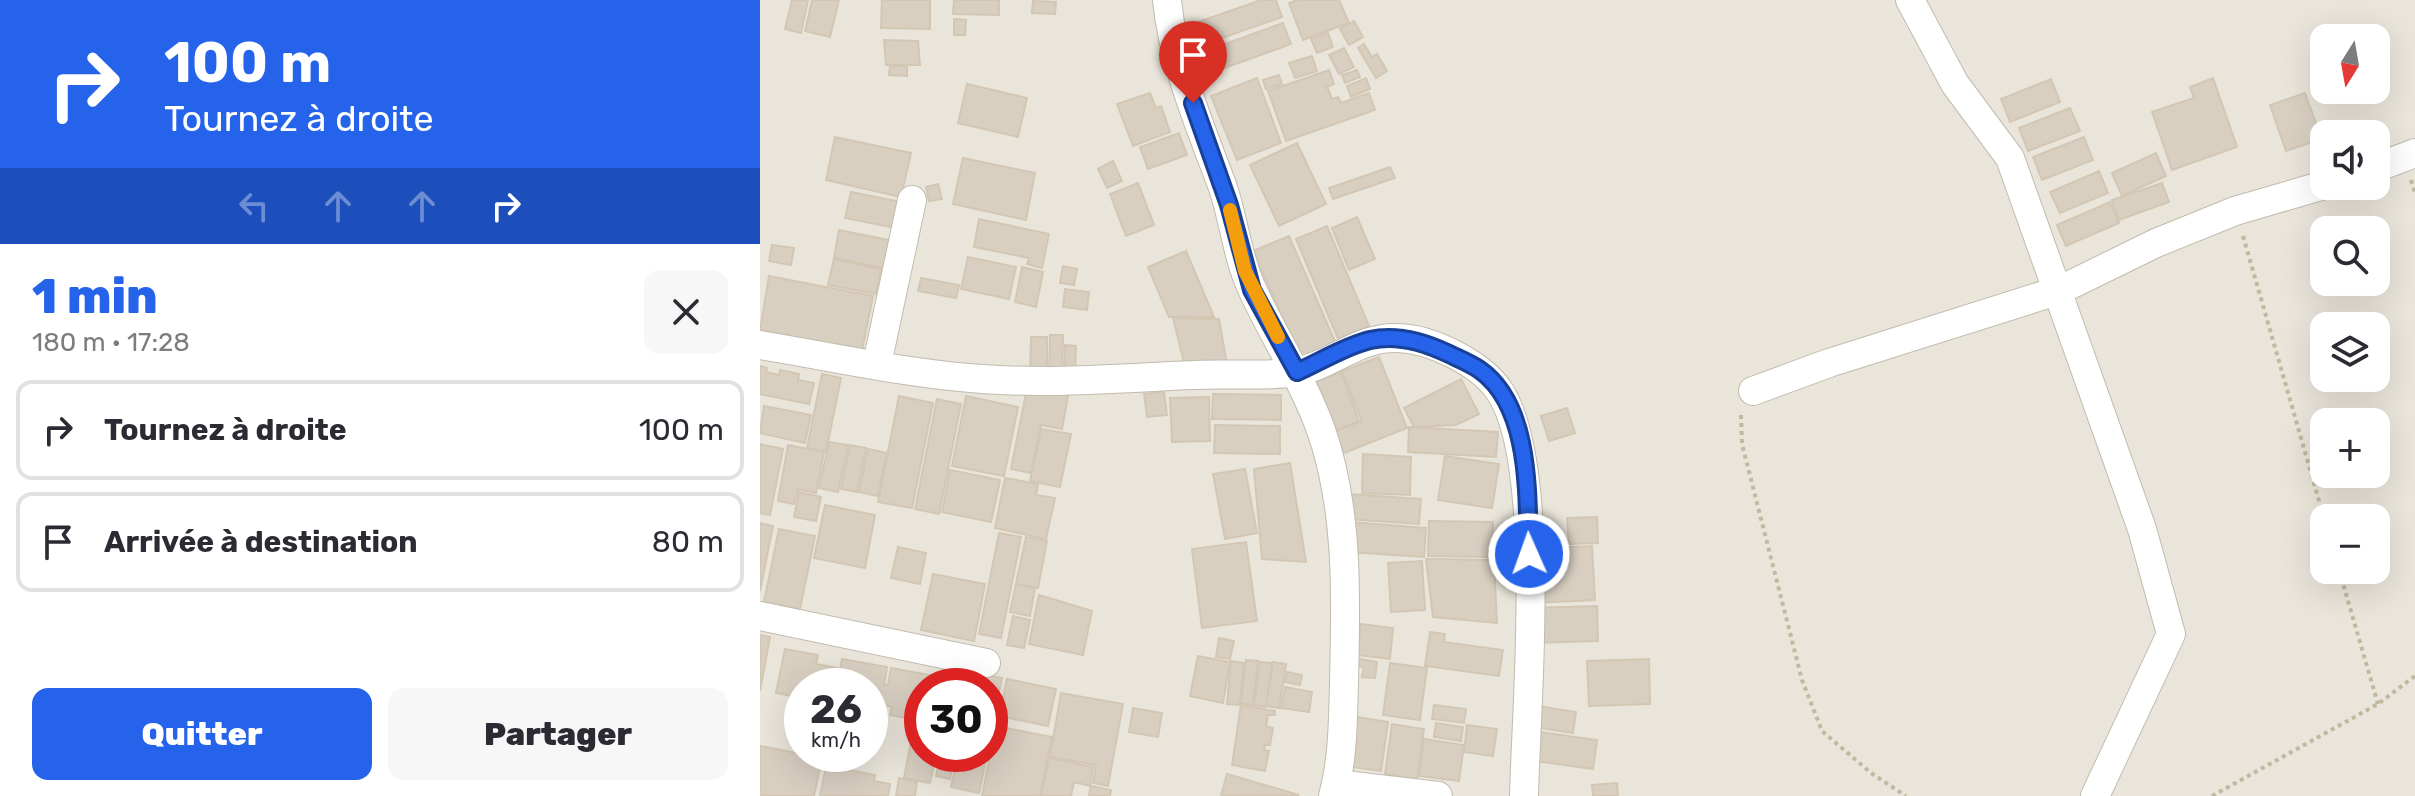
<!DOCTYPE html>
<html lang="fr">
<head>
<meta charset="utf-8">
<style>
	:root { --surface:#fff; --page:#f7f7f7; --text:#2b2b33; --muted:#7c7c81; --line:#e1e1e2; --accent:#2563eb }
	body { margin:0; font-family:Rubik,sans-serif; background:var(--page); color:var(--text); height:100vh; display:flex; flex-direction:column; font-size:30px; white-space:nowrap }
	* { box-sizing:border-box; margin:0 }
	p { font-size:26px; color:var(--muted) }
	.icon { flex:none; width:44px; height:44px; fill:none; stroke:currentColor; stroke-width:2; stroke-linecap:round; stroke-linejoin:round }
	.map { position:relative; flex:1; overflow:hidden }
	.panel { display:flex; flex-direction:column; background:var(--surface); width:760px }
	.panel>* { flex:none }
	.hud { background:#2563eb; color:#fff; overflow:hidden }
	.needle { width:52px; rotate:191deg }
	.controls { position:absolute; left:1550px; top:24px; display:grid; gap:16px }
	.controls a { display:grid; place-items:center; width:80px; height:80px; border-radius:16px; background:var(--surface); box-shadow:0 8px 32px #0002; font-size:40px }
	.speed { position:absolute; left:24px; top:668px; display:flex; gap:16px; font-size:40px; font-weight:700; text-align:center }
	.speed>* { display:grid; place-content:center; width:104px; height:104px; border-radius:50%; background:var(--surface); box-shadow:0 8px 32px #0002; line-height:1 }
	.speed small { font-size:20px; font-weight:400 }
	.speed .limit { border:12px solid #d22; background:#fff; color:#111 }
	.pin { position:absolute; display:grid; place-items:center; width:68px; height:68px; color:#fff; margin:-82px -34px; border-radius:50% 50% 50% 0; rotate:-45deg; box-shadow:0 0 8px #0007 }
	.pin .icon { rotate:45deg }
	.me { position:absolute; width:88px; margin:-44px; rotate:358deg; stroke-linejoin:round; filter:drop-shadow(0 0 6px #0008) }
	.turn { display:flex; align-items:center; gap:28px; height:168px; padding:0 32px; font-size:36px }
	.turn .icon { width:104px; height:104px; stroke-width:2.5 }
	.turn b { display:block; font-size:56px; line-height:68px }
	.lanes { display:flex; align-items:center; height:76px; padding:0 32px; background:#0003; justify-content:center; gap:40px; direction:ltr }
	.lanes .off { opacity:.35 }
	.round { display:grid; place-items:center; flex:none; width:84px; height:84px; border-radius:16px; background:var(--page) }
	.overview { display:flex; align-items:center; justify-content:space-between; height:136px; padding:0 32px }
	h1 { font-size:48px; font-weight:800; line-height:60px; color:var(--accent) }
	.button { display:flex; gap:16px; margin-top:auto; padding:16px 32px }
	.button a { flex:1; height:92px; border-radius:16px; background:var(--accent); color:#fff; font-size:32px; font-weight:800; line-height:92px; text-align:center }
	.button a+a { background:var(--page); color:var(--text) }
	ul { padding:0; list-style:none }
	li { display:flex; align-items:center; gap:24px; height:100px; margin:0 16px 12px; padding:0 16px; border:4px solid var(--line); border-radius:16px }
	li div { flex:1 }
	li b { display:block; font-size:30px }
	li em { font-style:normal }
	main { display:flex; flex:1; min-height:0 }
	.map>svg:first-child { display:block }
</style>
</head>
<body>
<main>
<section class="panel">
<div class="hud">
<div class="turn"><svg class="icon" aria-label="right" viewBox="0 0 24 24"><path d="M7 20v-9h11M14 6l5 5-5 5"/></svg><div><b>100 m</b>Tournez à droite</div></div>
<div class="lanes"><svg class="icon off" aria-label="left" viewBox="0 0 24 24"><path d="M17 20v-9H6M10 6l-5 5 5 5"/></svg><svg class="icon off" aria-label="ahead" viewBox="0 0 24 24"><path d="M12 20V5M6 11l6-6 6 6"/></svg><svg class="icon off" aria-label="ahead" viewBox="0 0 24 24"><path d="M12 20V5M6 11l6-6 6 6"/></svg><svg class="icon" aria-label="right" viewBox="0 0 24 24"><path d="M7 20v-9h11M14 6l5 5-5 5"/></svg></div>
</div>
<div class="overview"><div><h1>1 min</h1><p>180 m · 17:28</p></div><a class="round"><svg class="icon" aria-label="close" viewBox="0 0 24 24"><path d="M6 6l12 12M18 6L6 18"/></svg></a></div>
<ul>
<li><svg class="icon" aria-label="right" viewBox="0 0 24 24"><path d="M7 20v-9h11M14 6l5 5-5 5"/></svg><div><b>Tournez à droite</b></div><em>100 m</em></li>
<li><svg class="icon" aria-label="arrive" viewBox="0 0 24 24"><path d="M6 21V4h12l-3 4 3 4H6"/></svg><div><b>Arrivée à destination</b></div><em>80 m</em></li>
</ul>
<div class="button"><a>Quitter</a><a>Partager</a></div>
</section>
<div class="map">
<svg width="1655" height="796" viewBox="0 0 1655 796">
	<rect width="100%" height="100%" fill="#f6f3ec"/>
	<!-- residential -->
	<path fill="#eae5da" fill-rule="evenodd" d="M 0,0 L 1655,0 L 1655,796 L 0,796 ZM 1564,38 L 1616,38 L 1616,90 L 1564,90 ZM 1564,134 L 1616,134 L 1616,186 L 1564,186 ZM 1564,230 L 1616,230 L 1616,282 L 1564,282 ZM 1564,326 L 1616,326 L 1616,378 L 1564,378 ZM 1564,422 L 1616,422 L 1616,474 L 1564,474 ZM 1564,518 L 1616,518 L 1616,570 L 1564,570 ZM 42,686 L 110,686 L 110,754 L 42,754 ZM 162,686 L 230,686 L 230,754 L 162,754 Z"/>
	<!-- building -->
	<g fill="#d8cfc1" stroke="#d3c7b4" stroke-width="2">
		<polygon points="32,0 48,0 41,33 25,29"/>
		<polygon points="52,0 79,0 70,37 45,31"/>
		<polygon points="122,0 170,0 170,29 121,28"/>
		<polygon points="194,0 239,0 239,15 193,14"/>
		<polygon points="501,0 516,0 522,17 442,45 435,23"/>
		<polygon points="538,0 579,0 589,23 543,40 529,3"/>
		<polygon points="273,1 296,2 295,14 272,13"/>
		<polygon points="194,19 206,20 205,35 194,35"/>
		<polygon points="594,21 603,37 589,45 580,29"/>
		<polygon points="523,23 531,44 445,75 437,54"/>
		<polygon points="568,33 573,47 557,53 551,39"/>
		<polygon points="124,40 158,41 160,65 126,65"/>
		<polygon points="604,44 612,57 617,54 627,71 616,78 598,48"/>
		<polygon points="584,48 594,67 579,74 569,55"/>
		<polygon points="552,56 557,71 535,78 529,63"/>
		<polygon points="130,66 147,66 147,76 129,75"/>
		<polygon points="569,70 574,84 567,87 572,99 578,97 581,103 609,93 615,110 526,141 508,91"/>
		<polygon points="597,70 600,77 585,83 582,75"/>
		<polygon points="519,75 522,84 506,89 503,80"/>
		<polygon points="497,78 521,143 477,160 451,96"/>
		<polygon points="606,78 610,89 591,97 587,86"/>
		<polygon points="1453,78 1477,147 1412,170 1392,112 1434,98 1430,87"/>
		<polygon points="1291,79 1300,102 1250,122 1241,99"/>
		<polygon points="207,84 267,98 258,137 198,123"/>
		<polygon points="390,93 396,108 401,106 410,132 373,146 357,104"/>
		<polygon points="1545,93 1562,139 1526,151 1510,105"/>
		<polygon points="1310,108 1320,131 1268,151 1259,128"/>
		<polygon points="419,133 427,155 388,169 380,147"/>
		<polygon points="75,137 151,153 141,197 66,180"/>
		<polygon points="1324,137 1333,160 1282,180 1273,157"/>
		<polygon points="537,143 566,204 519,226 490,165"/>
		<polygon points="1396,153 1406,176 1362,196 1352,173"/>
		<polygon points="203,158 275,173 266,220 193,204"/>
		<polygon points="353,161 362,181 347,188 338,169"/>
		<polygon points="630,167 635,178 573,199 569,188"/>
		<polygon points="1339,171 1348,193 1300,213 1290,192"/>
		<polygon points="378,183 394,225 366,236 350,194"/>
		<polygon points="1402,183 1409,202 1359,220 1352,200"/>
		<polygon points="178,184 182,199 169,201 166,187"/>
		<polygon points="91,192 141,202 136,228 85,218"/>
		<polygon points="1350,202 1359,223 1306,246 1297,225"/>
		<polygon points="597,217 615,259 589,270 572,228"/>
		<polygon points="219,219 289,234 282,268 267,264 269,258 214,247"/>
		<polygon points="567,226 609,326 578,339 536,239"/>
		<polygon points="79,230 134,241 129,269 74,258"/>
		<polygon points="529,236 576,344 541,359 493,251"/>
		<polygon points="12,245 34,248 31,265 9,261"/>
		<polygon points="426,251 454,317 409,317 388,267"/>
		<polygon points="208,257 256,267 249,299 201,289"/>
		<polygon points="74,259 121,269 116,294 68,285"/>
		<polygon points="303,266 317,269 314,285 300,283"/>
		<polygon points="262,267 283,272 276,307 255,302"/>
		<polygon points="9,276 113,296 102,351 0,330"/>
		<polygon points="161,278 199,285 196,298 158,291"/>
		<polygon points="305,289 329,292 327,310 303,307"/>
		<polygon points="413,318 459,319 467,364 426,371"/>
		<polygon points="290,335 303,335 302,378 289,378"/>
		<polygon points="271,337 287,337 287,379 270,379"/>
		<polygon points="305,345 316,346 315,377 304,377"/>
		<polygon points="619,357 647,428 577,456 568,434 602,421 582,371"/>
		<polygon points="0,366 7,368 6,372 19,375 20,370 39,374 38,380 54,383 49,404 0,394"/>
		<polygon points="581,372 599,421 569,433 550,383"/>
		<polygon points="62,374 81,378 66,452 47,448"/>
		<polygon points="701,379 719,414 696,425 654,427 644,408"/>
		<polygon points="268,383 309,391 302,429 281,425 271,473 251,469"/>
		<polygon points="404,392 407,415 387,417 384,394"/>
		<polygon points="453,394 521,395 521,420 452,419"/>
		<polygon points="139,396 173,403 152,508 118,502"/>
		<polygon points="206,396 258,407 244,476 192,466"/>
		<polygon points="449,397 450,441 412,442 410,398"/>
		<polygon points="177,399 201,404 179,514 155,509"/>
		<polygon points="4,406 51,415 45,443 0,433"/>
		<polygon points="807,408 815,433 789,441 781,416"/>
		<polygon points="455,425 520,426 520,454 454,453"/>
		<polygon points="649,427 738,432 736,457 648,452"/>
		<polygon points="281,429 311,434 300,487 270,481"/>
		<polygon points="69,442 88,445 78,492 59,488"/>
		<polygon points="0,444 23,449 10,515 0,513"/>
		<polygon points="28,445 64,452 56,493 38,489 34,504 18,501"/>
		<polygon points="90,445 106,448 97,492 81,489"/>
		<polygon points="108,449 127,453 118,496 99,492"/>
		<polygon points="603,454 651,457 650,495 602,493"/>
		<polygon points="685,456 739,464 732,508 678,500"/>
		<polygon points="530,463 546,562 502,559 494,469"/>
		<polygon points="485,469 497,533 465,539 453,474"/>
		<polygon points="190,470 240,480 231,522 182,512"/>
		<polygon points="245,478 278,484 276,495 295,498 286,539 235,528"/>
		<polygon points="39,492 61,497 56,521 34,517"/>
		<polygon points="588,494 661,499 659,524 587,519"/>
		<polygon points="65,505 115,515 105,568 54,558"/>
		<polygon points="837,517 838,543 809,544 807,518"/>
		<polygon points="669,521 733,522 732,557 668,556"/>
		<polygon points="590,522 666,528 664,557 588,552"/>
		<polygon points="0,523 13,526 0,591"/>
		<polygon points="19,529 55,536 40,609 4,602"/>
		<polygon points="239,533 261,537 241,638 219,634"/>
		<polygon points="266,537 287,541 278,588 256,584"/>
		<polygon points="486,542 497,621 442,628 432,549"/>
		<polygon points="832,546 835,600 773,603 771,549"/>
		<polygon points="138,547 166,553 160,584 131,578"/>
		<polygon points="666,559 734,560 737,623 673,617"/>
		<polygon points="662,561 665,610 631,612 628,563"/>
		<polygon points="173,574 225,584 214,641 161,630"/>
		<polygon points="256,584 275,588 270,616 250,612"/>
		<polygon points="279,595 332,611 323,655 269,644"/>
		<polygon points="837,606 838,641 772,643 772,608"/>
		<polygon points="253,616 270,620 264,648 247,645"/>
		<polygon points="601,624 633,628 630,659 597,655"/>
		<polygon points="670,632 685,634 684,642 743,650 739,676 665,666"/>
		<polygon points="0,635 10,637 0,691"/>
		<polygon points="459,638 474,641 470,659 456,657"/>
		<polygon points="25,649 58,655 56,664 78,668 75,686 42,686 42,698 16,693"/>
		<polygon points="438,656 470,662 463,703 430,696"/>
		<polygon points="594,658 617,662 615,678 602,677 604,667 593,665"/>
		<polygon points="82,659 127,667 124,685 128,685 131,668 170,675 168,686 162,686 162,721 130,715 132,707 121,704 120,713 110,712 110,686 77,686"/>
		<polygon points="889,659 890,704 829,706 827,661"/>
		<polygon points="486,660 498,661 493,705 481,703"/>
		<polygon points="471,661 484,663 480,705 467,704"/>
		<polygon points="500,662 512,663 506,707 494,705"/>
		<polygon points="513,662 526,664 519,708 506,706"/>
		<polygon points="630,663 667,668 660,720 623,715"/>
		<polygon points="184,666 242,678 231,730 230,686 180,686"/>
		<polygon points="527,672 542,675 540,685 525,682"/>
		<polygon points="247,679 296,689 288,726 239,716"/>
		<polygon points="525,687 552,692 549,712 521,708"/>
		<polygon points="301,693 363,704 348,786 333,783 336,765 290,757"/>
		<polygon points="481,705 515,711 515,715 508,715 506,726 513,728 510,745 505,745 504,750 509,751 505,771 472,765"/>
		<polygon points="674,705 706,709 704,723 672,719"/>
		<polygon points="771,705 816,712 813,733 768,726"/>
		<polygon points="373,708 402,713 398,737 369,732"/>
		<polygon points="591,716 628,722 621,771 584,766"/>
		<polygon points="155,721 162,723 162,754 176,754 170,783 144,778"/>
		<polygon points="676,723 703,727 701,741 674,737"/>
		<polygon points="632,724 664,729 657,779 625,774"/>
		<polygon points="707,725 737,729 733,756 704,752"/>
		<polygon points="236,726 292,737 280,796 222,796"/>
		<polygon points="773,731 837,740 833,769 769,760"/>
		<polygon points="664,739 704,745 699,781 659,776"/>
		<polygon points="0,746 62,758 54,796 0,796"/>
		<polygon points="181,754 195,754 190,779 176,776"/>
		<polygon points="198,754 227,754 219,793 191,787"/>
		<polygon points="289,758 333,767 330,786 314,782 311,796 281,796"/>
		<polygon points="66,766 74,767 74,772 78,773 79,768 115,775 114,781 130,784 128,796 60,796"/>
		<polygon points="467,774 539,795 461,796"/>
		<polygon points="139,778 157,782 155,796 136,796"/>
		<polygon points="857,783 858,796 833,796 832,785"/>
		<polygon points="331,786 351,790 350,796 329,796"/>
	</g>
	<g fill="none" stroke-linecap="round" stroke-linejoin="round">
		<defs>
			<g id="minor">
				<path d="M 407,0 C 413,63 440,126 462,185 C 474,219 477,257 492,289 C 514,337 543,380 561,430 C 589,510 586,599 584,682 C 583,719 583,760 573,796"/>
				<polyline points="1150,0 1195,84 1250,158 1382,529 1411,634 1335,796"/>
				<polyline points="1616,168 1655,153"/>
				<path d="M 0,345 C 73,357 148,374 222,379 C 292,384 363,378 433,375 C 462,373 511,377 536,372 C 573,365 599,336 638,338 C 672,339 719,363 738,389 C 788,458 766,705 764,796"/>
				<polyline points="117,364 152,200"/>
				<polyline points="993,391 1069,363 1300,290 1396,243 1475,211 1564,185"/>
				<polyline points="0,616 226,663"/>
				<polyline points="576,784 678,796"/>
			</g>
		</defs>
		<!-- minor casing -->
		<use href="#minor" stroke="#c2bbae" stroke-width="30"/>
		<!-- path -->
		<g stroke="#c4b79f" stroke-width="4" stroke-dasharray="4 4" stroke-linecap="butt">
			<polyline points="1651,180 1655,193"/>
			<polyline points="1483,236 1564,518"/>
			<polyline points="981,415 982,444 1042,680 1062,731 1111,773 1146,796"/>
			<polyline points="1579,570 1618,704"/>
			<polyline points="1452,796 1618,704 1655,676"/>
		</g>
		<!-- minor -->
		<use href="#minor" stroke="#fff" stroke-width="28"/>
	</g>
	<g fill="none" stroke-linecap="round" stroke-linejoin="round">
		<defs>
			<path id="route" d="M 433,103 L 469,205 L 492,290 L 537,372 C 560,362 585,346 610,340 C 636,334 664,342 687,353 C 697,358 710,363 720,370 C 772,407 767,498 769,554"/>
		</defs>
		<!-- route casing -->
		<use href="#route" stroke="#184099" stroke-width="20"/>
		<!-- route -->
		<use href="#route" stroke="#2563eb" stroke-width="14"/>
		<!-- slow -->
		<polyline stroke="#f59e0b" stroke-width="14" points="470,210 485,271 518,337"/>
	</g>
</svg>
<div class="controls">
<a><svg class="needle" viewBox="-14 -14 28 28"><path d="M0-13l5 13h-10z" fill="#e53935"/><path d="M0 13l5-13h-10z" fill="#7c7c81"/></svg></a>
<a><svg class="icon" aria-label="sound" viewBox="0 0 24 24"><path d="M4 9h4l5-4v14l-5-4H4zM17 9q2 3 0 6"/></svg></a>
<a><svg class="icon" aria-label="search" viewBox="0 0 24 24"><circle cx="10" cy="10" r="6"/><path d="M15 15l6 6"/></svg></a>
<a><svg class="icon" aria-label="layers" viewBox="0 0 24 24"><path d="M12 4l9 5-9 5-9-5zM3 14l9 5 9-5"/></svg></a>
<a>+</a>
<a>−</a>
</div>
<div class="speed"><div>26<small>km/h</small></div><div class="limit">30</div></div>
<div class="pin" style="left:433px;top:103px;background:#d93025"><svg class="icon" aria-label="arrive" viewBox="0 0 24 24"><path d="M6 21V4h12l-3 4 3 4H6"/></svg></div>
<svg class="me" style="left:769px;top:554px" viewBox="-20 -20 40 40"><circle r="17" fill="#2563eb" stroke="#fff" stroke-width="3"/><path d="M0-11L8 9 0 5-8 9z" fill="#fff"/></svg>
</div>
</main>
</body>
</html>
